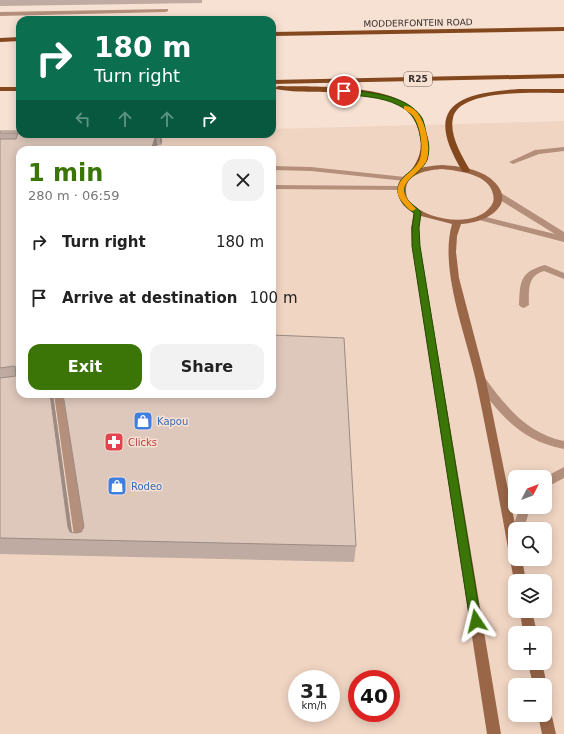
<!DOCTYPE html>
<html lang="en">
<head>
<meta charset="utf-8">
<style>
	:root { --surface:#fff; --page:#f2f2f2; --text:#222; --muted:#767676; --accent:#3b7507 }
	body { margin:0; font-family:"DejaVu Sans",sans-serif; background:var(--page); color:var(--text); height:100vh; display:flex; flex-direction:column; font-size:15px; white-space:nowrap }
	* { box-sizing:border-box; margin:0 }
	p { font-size:13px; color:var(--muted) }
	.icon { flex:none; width:22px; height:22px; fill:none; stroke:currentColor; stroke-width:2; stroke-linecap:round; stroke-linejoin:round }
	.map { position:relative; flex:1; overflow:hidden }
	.sheet { position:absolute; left:16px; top:146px; width:260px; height:252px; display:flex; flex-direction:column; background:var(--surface); border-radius:12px; box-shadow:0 2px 10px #0003 }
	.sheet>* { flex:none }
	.banner { position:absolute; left:16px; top:16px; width:260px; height:122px; border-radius:12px; box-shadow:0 2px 10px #0003; background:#0b6e4f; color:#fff; overflow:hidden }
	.needle { width:26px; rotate:48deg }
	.fabs { position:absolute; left:508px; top:470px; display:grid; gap:8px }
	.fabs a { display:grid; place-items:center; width:44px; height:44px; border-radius:8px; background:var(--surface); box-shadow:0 2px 10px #0003; font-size:20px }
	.speed { position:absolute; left:288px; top:670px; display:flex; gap:8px; font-size:20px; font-weight:700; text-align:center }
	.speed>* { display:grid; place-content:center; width:52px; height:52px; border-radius:50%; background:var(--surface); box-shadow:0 2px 10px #0003; line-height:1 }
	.speed small { font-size:10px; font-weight:400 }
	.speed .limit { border:6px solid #d22; background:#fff; color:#111 }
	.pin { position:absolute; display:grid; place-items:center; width:34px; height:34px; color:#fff; margin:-17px; border:2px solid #fff; border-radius:50%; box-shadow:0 1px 4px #0007 }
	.me { position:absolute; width:44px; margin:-22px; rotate:350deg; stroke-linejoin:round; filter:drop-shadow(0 0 3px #0008) }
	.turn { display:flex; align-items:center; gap:14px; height:84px; padding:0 12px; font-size:18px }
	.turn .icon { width:52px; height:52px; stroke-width:2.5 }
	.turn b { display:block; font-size:28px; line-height:34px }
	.lanes { display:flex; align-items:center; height:38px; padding:0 12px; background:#0003; justify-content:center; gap:20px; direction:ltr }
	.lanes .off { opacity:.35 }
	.round { display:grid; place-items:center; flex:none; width:42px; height:42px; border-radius:12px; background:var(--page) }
	.headline { display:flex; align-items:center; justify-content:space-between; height:68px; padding:0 12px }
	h1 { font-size:24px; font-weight:700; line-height:30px; color:var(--accent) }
	.primary-button { display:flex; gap:8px; margin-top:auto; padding:8px 12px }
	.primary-button a { flex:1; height:46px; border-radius:12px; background:var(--accent); color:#fff; font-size:16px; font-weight:700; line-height:46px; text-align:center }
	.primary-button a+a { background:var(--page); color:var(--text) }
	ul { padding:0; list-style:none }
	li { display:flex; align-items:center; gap:12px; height:56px; padding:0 12px }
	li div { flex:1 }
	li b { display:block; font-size:15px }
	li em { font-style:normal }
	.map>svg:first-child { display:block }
</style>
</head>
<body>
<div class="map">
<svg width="564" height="734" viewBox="0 0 564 734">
	<rect width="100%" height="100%" fill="#f7e1d3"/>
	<!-- built -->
	<path fill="#f1d5c3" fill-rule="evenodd" d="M 564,121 L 564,734 L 0,734 L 0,137 L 115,134 L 272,134 L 272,129 ZM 20,150 L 272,150 L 272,394 L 20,394 ZM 515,477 L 545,477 L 545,507 L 515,507 ZM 515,529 L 545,529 L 545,559 L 515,559 ZM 515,581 L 545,581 L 545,611 L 515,611 ZM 515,633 L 545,633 L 545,663 L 515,663 ZM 297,679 L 331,679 L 331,713 L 297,713 ZM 357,679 L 391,679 L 391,713 L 357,713 ZM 515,685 L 545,685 L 545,715 L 515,715 Z"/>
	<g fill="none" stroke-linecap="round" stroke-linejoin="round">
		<!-- lane -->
		<g fill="#b4907c" fill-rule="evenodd">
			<polygon points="168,9 168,11 166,12 0,16 0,12"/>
			<polygon points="142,147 199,148 203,150 142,150"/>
			<polygon points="564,147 564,151 539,154 513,164 509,162 535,150"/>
			<polygon points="272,166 311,167 405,177 409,179 405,181 311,171 272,170"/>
			<polygon points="272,185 401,186 405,188 401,190 272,189"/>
			<polygon points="495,193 501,193 564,232 564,242 479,220 478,218 479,216 482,216 555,234 495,197"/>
			<path d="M 545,265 L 564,273 L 564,279 L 544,271 C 527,276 529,290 529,305 L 524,308 L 521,307 L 519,305 C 520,281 520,272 545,265 Z"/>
			<path d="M 481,377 L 485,378 C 506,407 528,434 564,441 L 564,449 C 522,441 502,417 477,384 L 476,381 L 477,378 Z"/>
			<polygon points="564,467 564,478 545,488 545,477"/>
			<polygon points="520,507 532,507 528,515 524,529 515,529 515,533 512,529"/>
		</g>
		<!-- street -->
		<polygon fill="#b4907c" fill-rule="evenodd" points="54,394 64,394 87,543 85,547 81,548 77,547 75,543"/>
		<!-- secondary -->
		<g fill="#996648" fill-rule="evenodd">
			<path d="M 442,165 C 458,166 476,168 490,178 C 521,203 487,223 461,224 L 457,236 L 456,252 L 459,278 L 486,381 L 516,529 L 515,559 L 522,559 L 526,581 L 515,581 L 515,584 L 514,581 C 502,515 490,447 476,381 C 466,335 439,269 452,224 L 421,216 L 419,228 L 420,246 L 501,734 L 487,734 L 412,246 L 411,228 L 414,213 C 406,209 400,203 398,194 C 394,170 425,166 442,165 ZM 442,169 C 459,171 489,174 493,194 C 494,199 494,202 491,206 C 476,228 428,221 411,203 C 407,199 406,195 406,190 C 406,173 429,170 442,169 Z"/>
			<polygon points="520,611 532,611 537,633 523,633"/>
			<polygon points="528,663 542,663 547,685 545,689 545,685 533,685"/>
			<polygon points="545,706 550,708 556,734 542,734 538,715 545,715"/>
		</g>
		<!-- primary -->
		<g fill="#84481f" fill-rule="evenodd">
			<polygon points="564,27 564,31 272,36 272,32"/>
			<polygon points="20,37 20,41 0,42 0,38"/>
			<polygon points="564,74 564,78 272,84 272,80"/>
			<path d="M 278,86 C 314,87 391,83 417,112 C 422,117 424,124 426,131 C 431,149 428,160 417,174 L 411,174 L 410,172 C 420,158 423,149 419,132 C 407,78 315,98 276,89 L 275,88 Z"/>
			<rect x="0" y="87" width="20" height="4"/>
			<path d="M 519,89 L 564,89 L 564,93 C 540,93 459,88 453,118 C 449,135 462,156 470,170 L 469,172 L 463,172 C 422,106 457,93 519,89 Z"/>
		</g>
	</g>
	<!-- wall -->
	<g fill="#bfaba1">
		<polygon points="0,0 202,0 202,3 0,6"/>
		<polygon points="0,131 20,131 20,134 161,134 162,142 161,145 20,150 20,394 53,394 72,532 76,533 356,546 354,562 0,554"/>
	</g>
	<!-- shaded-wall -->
	<g fill="#9b8b83">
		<polygon points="85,134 91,134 93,146"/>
		<polygon points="159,134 161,134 162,142 161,145"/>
		<polygon points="156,135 158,150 151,150"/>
		<polygon points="50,394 53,394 73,540 68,527"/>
	</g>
	<!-- building -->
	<polygon fill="#dec7bb" stroke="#9b8b83" points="0,131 20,131 20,134 85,134 86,135 156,135 151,150 20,150 20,394 50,394 68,527 70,532 76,533 81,532 84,527 63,394 272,394 272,335 344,338 356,546 0,538 0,378 16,376 15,366 0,368 0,139 16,139 18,133 0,133"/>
	<!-- route -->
	<path fill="#3b7507" stroke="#264c05" d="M 344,89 C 369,93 407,94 422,118 C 424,122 425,128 426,133 C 429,143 430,150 427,160 C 423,171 406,178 404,188 C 403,201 415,205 421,212 L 419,228 L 420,246 L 481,621 L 480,624 L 476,626 L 471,624 L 470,621 L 412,246 L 412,228 L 414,213 C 402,205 391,191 403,178 C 408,172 416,168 420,160 C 424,149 421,141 419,130 C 415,117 410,111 398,105 C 380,96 361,97 341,93 L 340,91 Z"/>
	<!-- slow -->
	<path fill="#f59e0b" d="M 404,106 C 424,104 433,149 426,162 C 421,171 406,179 404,188 C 403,197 411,203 416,209 L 412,211 L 410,210 C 404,204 395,196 398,187 C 401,175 414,172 419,161 C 424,151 421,129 415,119 C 413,114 408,112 404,109 Z"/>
	<!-- icons -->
	<defs>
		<symbol id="shop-square" viewBox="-11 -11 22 22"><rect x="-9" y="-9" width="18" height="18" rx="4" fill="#3f7fe0" stroke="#f7e1d3"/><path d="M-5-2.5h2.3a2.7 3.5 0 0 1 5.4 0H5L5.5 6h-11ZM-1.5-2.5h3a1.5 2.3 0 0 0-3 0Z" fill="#fff"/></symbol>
		<symbol id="pharmacy-square" viewBox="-11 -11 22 22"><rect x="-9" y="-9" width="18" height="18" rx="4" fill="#e0444e" stroke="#f7e1d3"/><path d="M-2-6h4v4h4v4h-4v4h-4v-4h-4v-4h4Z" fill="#fff"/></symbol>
	</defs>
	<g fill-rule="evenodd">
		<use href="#shop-square" x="132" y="410" width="22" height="22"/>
		<use href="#pharmacy-square" x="103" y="431" width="22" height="22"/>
		<use href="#shop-square" x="106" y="475" width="22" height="22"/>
	</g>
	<g text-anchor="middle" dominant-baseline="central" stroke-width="3" stroke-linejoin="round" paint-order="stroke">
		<!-- far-street labels -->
		<g font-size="9" fill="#352d28" stroke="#f7e1d3">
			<text transform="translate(418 23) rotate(-1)">MODDERFONTEIN ROAD</text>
		</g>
		<!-- shield labels -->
		<rect fill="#f7e1d3" stroke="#6f635b" stroke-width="1" x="404" y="72" width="28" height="14" rx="3"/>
		<g font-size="9" font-weight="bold" fill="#352d28">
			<text x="418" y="79">R25</text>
		</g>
		<!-- shop labels -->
		<g font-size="10" fill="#366cbe" stroke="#f7e1d3" text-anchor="start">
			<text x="157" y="421">Kapou</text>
			<text x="131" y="486">Rodeo</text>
		</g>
		<!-- health labels -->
		<g font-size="10" fill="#be3a42" stroke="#f7e1d3" text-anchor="start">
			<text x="128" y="442">Clicks</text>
		</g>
	</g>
</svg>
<div class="fabs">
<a><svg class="needle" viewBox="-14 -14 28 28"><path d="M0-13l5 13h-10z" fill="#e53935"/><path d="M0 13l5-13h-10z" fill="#767676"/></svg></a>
<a><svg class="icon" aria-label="search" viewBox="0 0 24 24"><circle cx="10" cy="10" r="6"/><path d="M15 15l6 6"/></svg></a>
<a><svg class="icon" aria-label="layers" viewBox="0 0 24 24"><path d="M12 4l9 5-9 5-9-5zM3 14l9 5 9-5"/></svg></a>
<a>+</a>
<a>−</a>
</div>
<div class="speed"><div>31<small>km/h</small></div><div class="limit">40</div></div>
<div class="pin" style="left:344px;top:91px;background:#d93025"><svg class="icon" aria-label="arrive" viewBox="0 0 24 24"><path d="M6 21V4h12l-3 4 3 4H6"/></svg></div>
<svg class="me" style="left:476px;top:621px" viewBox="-20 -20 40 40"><path d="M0-17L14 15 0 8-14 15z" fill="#3b7507" stroke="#fff" stroke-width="4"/></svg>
<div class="banner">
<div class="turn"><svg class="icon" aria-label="right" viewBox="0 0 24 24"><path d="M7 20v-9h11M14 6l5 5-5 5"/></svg><div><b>180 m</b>Turn right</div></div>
<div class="lanes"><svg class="icon off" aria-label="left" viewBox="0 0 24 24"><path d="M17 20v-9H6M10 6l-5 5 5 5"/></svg><svg class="icon off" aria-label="ahead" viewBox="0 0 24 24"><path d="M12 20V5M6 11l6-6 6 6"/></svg><svg class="icon off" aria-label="ahead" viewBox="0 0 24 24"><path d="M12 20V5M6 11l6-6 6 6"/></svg><svg class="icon" aria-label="right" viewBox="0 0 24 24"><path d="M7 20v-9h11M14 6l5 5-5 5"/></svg></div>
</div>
<section class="sheet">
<div class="headline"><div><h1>1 min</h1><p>280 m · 06:59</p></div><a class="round"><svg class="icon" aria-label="close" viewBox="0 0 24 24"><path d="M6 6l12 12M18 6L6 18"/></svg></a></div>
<ul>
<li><svg class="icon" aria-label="right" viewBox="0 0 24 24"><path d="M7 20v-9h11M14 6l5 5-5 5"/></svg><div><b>Turn right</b></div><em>180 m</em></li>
<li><svg class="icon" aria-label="arrive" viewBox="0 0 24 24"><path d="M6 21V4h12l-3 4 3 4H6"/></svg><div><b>Arrive at destination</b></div><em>100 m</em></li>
</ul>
<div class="primary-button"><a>Exit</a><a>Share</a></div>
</section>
</div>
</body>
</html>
